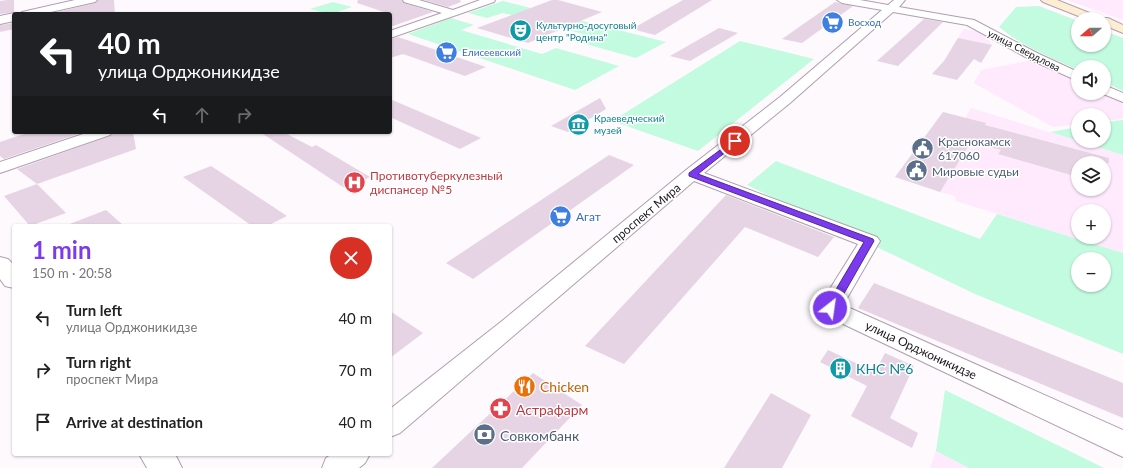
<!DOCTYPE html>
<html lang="en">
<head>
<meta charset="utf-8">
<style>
	:root { --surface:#fff; --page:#f6f6f6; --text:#222; --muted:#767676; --accent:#7c3aed }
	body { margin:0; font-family:Lato,sans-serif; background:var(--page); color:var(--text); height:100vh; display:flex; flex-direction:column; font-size:15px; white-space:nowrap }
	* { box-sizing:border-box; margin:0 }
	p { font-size:13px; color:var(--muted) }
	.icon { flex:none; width:22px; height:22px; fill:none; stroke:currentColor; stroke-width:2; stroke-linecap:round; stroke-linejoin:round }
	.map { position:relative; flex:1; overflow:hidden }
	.details { position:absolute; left:12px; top:224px; width:380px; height:232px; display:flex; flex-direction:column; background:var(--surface); border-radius:4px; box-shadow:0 1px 3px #0004 }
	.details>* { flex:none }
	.banner { position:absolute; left:12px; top:12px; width:380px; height:122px; border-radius:4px; box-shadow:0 1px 3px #0004; background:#202124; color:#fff; overflow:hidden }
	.needle { width:26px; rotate:250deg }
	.buttons { position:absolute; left:1071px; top:12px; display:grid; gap:8px }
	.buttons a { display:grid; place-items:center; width:40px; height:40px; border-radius:50%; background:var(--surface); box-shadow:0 1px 3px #0004; font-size:20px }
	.pin { position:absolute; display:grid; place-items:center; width:34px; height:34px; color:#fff; margin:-17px; border:2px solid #fff; border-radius:50%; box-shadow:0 1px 4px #0007 }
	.me { position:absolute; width:44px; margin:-22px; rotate:30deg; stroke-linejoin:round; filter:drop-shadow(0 0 3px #0008) }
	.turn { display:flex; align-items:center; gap:14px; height:84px; padding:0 20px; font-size:18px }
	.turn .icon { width:52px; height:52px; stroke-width:2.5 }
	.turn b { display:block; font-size:28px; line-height:34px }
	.lanes { display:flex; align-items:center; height:38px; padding:0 20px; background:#0003; justify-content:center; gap:20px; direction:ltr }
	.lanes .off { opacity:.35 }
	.round { display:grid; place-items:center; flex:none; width:42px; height:42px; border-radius:21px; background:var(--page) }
	.head { display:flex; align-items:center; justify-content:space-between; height:68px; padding:0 20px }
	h1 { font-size:24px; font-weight:700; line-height:30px; color:var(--accent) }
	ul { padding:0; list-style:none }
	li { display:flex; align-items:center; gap:12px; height:52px; padding:0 20px }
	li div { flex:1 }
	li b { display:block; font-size:15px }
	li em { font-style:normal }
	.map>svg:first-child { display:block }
</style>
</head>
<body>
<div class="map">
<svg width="1123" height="468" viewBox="0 0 1123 468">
	<rect width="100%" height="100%" fill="#fdf9fd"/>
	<!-- built -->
	<g fill="#feeafc" fill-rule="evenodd">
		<polygon points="1067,0 1123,0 1123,20"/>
		<polygon points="964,29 984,33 992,45 984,58 952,47"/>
		<polygon points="1033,60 1078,82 1078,93 1101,93 1123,103 1123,119 1104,121 1104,115 1078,115 1078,124 1053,127 974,83 981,70"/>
		<path d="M 971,108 L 1123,155 L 1123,253 L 956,201 L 955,196 L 940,192 L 966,117 ZM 1078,163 L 1104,163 L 1104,189 L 1078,189 ZM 1078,211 L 1104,211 L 1104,237 L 1078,237 Z"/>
		<polygon points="936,451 969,468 930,468"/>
	</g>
	<!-- green -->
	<g fill="#c3fbe0" fill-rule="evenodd">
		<polygon points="503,1 666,42 636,58 571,40 583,34 503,13 487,18 468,13"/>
		<polygon points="333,2 352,7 331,14 310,9"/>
		<path d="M 1039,6 L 1078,21 L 1078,45 L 1104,45 L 1104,31 L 1123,38 L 1123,91 L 1104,82 L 1104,67 L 1078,67 L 1078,70 C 1051,58 1022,46 999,27 L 1016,7 Z"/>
		<polygon points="451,18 474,25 461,30 542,54 556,48 619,66 575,90 408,34"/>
		<polygon points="740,41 814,59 698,151 612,121"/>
		<polygon points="1123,120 1123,155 1050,132 1078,127 1078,141 1104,141 1104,122"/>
		<path d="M 776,161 L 980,239 L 997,214 L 1123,253 L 1123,354 L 975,294 L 747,185 ZM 1078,259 L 1104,259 L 1104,285 L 1078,285 Z"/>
		<polygon points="945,390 1104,468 969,468 936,451"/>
	</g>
	<!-- building -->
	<g fill="#e6d4e5">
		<polygon points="7,0 14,0 14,12 0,14 0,1"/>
		<polygon points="98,0 114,0 115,14 49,14 95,3"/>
		<polygon points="358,0 402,0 404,3 433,12 390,27 390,14 357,3"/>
		<polygon points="424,0 460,0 461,2 448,7"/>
		<polygon points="552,0 558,0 602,12 528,43 477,28"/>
		<polygon points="683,0 712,0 655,35 632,29"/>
		<polygon points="835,2 853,6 802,43 782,39"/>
		<polygon points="924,19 943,22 898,66 877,61"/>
		<polygon points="14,23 14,29 0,32 0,25"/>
		<polygon points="719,28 738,33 690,61 670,56"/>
		<polygon points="398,37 486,67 465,76 403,54 390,58 390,39"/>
		<polygon points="958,38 992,45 981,63 974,59 957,80 932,74 944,61"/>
		<polygon points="600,98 606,109 568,132 551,126"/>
		<polygon points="390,99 481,138 460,149 390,117"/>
		<polygon points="943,112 986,123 985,125 1109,158 1109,163 1078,163 1078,177 998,154 1001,150 971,142 940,192 895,177"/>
		<polygon points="30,132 84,132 4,159 0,156 0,142"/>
		<polygon points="113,132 133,132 136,149 37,184 17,169 110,136"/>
		<polygon points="260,132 283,132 312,147 316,145 370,177 346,189"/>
		<polygon points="609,155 634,165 473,279 446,263"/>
		<polygon points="211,166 287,216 267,226 252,226 183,177"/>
		<polygon points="37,184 66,213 30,226 4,196"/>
		<polygon points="726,195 834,237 818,257 745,227 624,364 585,346"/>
		<polygon points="106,210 124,226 68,226 67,225"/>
		<polygon points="874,283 1123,383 1123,418 858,308"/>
		<polygon points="390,311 423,333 390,358"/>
		<polygon points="828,350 875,372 885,353 914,366 890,418 918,433 912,448 851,416 867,386 820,362"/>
		<polygon points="533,373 582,405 522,468 432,468"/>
		<polygon points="771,393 811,415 782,468 724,468"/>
	</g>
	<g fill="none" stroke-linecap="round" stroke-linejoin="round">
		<defs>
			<g id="minor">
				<polygon points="403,0 419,0 453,10 480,0 495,0 494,2 390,38 390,31 442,13 404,2"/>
				<polygon points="837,0 860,0 888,5 894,0 905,0 899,7 974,20 1039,54 1078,72 1078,81 1031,60 967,25 893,12 790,103 704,173 877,237 880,241 843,305 1123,430 1123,457 822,314 818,308 858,244 694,181 400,433 390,437 390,409 502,321 686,170 780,97 882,10 842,3"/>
				<polygon points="1104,85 1123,93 1123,102 1101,93 1104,93"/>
				<polygon points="89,132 112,132 110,135 0,173 0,162"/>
				<polygon points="332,454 370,454 365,463 359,468 322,468 326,458"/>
			</g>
			<g id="tertiary">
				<polygon points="75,0 97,0 95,2 42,14 20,14 22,12"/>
				<polygon points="14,13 16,14 14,14 14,21 0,24 0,16"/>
				<polygon points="0,257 8,259 14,265 14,288 5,286 0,279"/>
				<polygon points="139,454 175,454 182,468 147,468"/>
			</g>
			<polygon id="secondary" points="1041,0 1057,0 1102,18 1108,18 1123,25 1123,33 1104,25 1104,19 1086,19 1043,2"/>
		</defs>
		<!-- minor casing -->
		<use href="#minor" stroke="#b09faf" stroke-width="2"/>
		<!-- tertiary casing -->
		<use href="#tertiary" stroke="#b09faf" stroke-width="2"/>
		<!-- secondary casing -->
		<use href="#secondary" stroke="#b09faf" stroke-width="2"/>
		<!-- minor -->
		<use href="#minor" fill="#fff" fill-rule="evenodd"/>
		<!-- tertiary -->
		<use href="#tertiary" fill="#fff" fill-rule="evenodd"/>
		<!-- secondary -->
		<use href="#secondary" fill="#fcedd3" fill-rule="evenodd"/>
	</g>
	<!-- route -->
	<polygon fill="#7c3aed" stroke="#51269a" points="735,139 739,141 737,143 698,174 873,239 874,241 834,311 827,311 825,308 864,242 689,176 689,173"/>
	<!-- icons -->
	<defs>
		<symbol id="supermarket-disc" viewBox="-11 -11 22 22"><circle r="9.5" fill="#3f7fe0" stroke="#fff"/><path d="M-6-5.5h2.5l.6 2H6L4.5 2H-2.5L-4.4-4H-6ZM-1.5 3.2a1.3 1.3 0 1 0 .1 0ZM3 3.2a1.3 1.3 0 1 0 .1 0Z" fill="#fff"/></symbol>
		<symbol id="theatre-disc" viewBox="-11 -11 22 22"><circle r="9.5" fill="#0f9aa8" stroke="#fff"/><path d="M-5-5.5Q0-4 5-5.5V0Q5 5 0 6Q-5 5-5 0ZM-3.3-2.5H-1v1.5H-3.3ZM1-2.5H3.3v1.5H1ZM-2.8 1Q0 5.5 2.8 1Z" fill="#fff"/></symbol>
		<symbol id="museum-disc" viewBox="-11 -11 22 22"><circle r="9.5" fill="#0f9aa8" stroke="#fff"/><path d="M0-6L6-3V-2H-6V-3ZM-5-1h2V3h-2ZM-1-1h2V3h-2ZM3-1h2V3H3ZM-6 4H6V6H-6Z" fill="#fff"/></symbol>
		<symbol id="civic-disc" viewBox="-11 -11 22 22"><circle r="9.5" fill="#5c6f8a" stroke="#fff"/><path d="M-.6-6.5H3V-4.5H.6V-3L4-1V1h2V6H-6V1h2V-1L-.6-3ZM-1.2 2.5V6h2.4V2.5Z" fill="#fff"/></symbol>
		<symbol id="hospital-disc" viewBox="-11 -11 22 22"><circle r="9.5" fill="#e0444e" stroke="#fff"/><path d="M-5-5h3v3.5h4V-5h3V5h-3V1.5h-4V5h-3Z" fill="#fff"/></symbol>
		<symbol id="building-disc" viewBox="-11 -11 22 22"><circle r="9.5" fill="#0f9aa8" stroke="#fff"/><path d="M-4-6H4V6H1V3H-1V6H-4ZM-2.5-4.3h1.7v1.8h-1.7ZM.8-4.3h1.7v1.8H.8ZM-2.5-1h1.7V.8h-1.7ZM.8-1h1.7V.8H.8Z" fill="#fff"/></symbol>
		<symbol id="restaurant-disc" viewBox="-11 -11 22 22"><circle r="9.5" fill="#e8710a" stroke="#fff"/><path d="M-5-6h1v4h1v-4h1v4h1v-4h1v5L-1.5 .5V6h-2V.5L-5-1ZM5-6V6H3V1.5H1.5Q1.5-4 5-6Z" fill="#fff"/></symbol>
		<symbol id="pharmacy-disc" viewBox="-11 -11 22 22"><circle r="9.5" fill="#e0444e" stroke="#fff"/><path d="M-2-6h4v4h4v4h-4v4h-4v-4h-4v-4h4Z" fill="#fff"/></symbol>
		<symbol id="bank-disc" viewBox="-11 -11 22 22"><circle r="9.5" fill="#5c6f8a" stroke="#fff"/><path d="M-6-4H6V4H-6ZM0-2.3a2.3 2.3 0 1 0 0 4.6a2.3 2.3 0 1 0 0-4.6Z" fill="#fff"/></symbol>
	</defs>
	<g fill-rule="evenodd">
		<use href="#supermarket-disc" x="820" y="10" width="25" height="25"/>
		<use href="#theatre-disc" x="508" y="18" width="25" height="25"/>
		<use href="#supermarket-disc" x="434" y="40" width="25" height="25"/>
		<use href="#museum-disc" x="566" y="112" width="25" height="25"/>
		<use href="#civic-disc" x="910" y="136" width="25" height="25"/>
		<use href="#civic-disc" x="904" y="158" width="25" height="25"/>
		<use href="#hospital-disc" x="342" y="170" width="25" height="25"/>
		<use href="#supermarket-disc" x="548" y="204" width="25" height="25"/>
		<use href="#building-disc" x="828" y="356" width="25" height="25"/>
		<use href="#restaurant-disc" x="512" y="374" width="25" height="25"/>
		<use href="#pharmacy-disc" x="488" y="396" width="25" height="25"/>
		<use href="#bank-disc" x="472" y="422" width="25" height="25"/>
	</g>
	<g text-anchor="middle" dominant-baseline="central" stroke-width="3" stroke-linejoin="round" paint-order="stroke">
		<!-- far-shop labels -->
		<g font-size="10" fill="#366cbe" stroke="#fff" text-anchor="start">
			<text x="848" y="22">Восход</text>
			<text x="462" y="52">Елисеевский</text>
		</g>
		<!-- far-culture labels -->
		<g font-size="10" fill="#0d838f" stroke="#fff" text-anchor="start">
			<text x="536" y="25">Культурно-досуговый<tspan x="536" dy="12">центр "Родина"</tspan></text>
			<text x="594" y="118">Краеведческий<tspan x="594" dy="12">музей</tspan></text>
		</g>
		<!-- far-street labels -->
		<g font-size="10" fill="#1a141a" stroke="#fff">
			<text transform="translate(1024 50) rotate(27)">улица Свердлова</text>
		</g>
		<!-- service labels -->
		<g font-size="12" fill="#4e5e75" stroke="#fff" text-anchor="start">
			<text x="938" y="141">Краснокамск<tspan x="938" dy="14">617060</tspan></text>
			<text x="932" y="171">Мировые судьи</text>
		</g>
		<!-- health labels -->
		<g font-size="12" fill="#be3a42" stroke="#fff" text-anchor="start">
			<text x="370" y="175">Противотуберкулезный<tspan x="370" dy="14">диспансер №5</tspan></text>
		</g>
		<!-- street labels -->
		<g font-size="12" fill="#1a141a" stroke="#fff">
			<text transform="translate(646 213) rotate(-40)">проспект Мира</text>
			<text transform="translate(921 350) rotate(25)">улица Орджоникидзе</text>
		</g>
		<!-- shop labels -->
		<g font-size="12" fill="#366cbe" stroke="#fff" text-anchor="start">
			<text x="576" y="216">Агат</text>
		</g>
		<!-- near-culture labels -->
		<g font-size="14" fill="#0d838f" stroke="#fff" text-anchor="start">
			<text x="856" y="368">КНС №6</text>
		</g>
		<!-- near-food labels -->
		<g font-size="14" fill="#c56008" stroke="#fff" text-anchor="start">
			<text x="540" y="386">Chicken</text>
		</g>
		<!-- near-health labels -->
		<g font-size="14" fill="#be3a42" stroke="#fff" text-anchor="start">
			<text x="516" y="409">Астрафарм</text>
		</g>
		<!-- near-service labels -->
		<g font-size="14" fill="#4e5e75" stroke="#fff" text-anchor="start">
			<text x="500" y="435">Совкомбанк</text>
		</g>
	</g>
</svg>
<div class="buttons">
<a><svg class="needle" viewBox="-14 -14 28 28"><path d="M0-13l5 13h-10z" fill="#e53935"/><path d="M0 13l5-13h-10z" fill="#767676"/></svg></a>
<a><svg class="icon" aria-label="sound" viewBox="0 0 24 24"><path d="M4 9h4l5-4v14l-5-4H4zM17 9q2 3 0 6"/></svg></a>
<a><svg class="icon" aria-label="search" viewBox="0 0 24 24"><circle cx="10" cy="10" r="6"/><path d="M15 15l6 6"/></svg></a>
<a><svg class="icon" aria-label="layers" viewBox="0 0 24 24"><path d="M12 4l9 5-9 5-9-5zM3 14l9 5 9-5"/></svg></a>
<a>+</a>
<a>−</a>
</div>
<div class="pin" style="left:735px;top:141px;background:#d93025"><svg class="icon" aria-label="arrive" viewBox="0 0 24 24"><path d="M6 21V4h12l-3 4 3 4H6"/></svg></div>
<svg class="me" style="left:830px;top:308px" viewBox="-20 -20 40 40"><circle r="17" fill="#7c3aed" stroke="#fff" stroke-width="3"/><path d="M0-11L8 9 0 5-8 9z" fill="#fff"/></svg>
<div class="banner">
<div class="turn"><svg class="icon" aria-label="left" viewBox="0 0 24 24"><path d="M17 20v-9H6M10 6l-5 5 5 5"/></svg><div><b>40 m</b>улица Орджоникидзе</div></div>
<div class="lanes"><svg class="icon" aria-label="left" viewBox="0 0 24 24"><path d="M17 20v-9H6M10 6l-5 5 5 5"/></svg><svg class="icon off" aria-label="ahead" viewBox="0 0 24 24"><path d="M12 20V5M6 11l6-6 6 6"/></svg><svg class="icon off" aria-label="right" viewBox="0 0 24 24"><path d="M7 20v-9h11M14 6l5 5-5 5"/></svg></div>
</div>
<section class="details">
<div class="head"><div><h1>1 min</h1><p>150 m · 20:58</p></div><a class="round" style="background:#d93025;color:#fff"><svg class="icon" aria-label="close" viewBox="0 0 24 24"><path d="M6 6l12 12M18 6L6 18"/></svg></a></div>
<ul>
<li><svg class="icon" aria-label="left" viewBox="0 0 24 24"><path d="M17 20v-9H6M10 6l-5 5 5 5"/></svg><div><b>Turn left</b><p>улица Орджоникидзе</p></div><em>40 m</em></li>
<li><svg class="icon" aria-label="right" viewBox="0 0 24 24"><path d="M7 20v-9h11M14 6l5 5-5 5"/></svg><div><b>Turn right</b><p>проспект Мира</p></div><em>70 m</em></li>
<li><svg class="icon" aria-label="arrive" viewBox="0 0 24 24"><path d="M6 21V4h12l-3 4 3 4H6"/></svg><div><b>Arrive at destination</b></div><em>40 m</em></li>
</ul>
</section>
</div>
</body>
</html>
